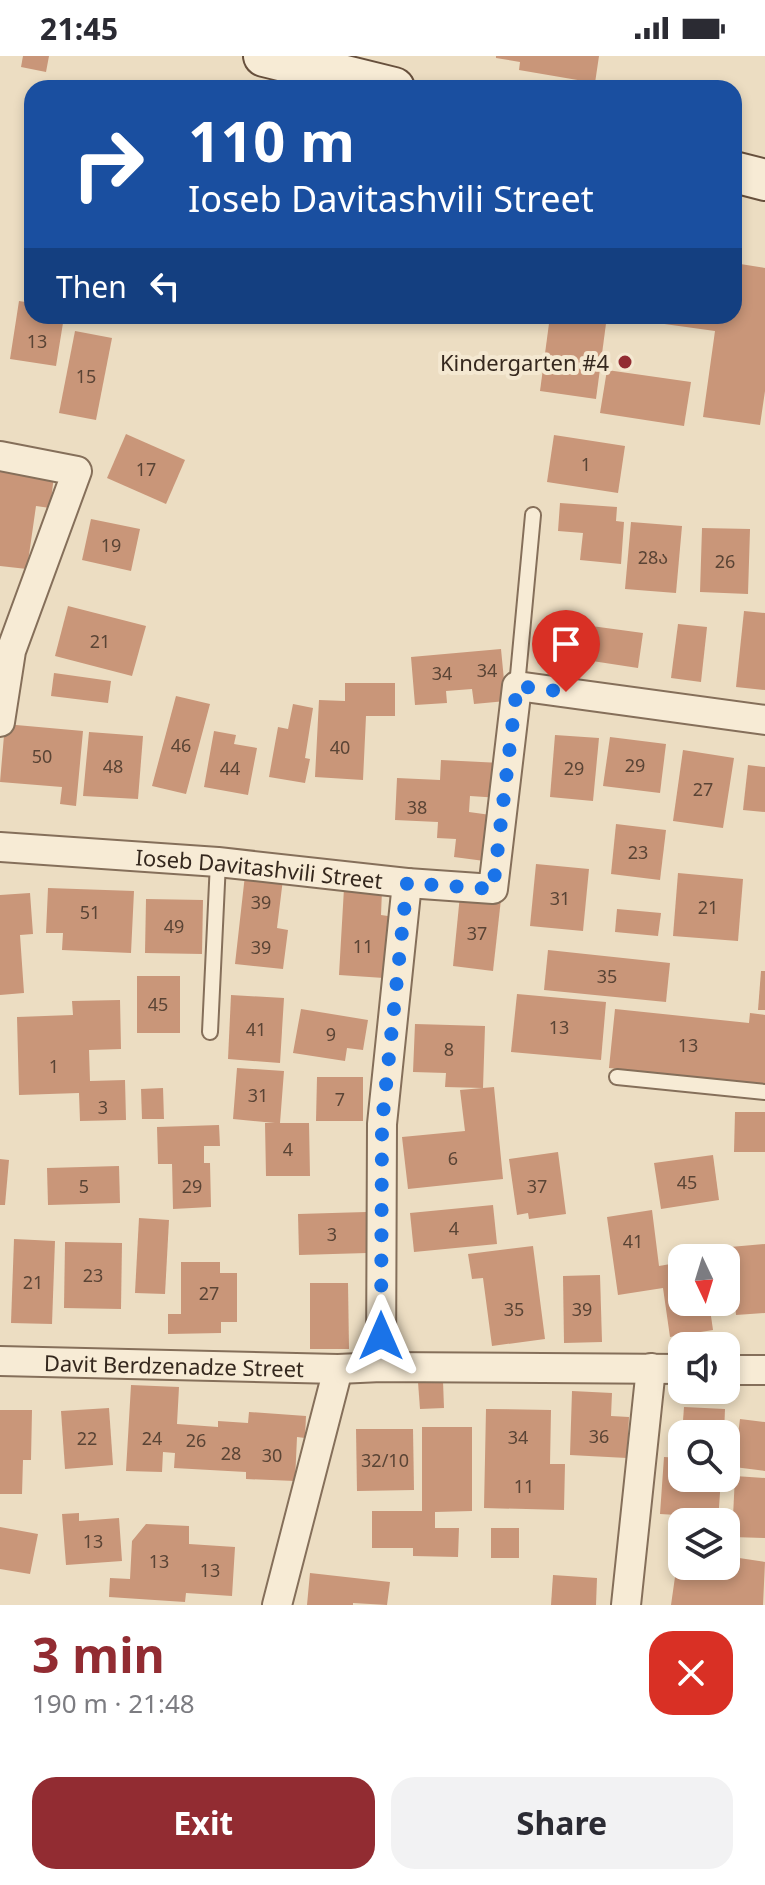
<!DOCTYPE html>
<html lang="en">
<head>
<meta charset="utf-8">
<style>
	:root { --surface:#fff; --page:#f2f2f3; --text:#2b2b33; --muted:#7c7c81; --accent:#922c32 }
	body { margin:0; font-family:Georgia,"Noto Sans Georgian",serif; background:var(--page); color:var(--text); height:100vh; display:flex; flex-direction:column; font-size:30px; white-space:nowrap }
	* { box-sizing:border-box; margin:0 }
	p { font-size:26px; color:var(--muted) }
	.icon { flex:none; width:44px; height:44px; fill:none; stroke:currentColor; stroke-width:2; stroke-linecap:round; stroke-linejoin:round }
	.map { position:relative; height:1549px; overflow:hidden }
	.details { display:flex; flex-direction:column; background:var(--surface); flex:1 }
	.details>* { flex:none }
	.guide { position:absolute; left:24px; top:24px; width:718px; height:244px; border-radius:24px; box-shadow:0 4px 12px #0003; background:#1a4fa0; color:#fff; overflow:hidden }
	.needle { width:52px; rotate:176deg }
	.tools { position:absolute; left:668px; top:1188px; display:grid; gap:16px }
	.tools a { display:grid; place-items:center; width:72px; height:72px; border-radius:16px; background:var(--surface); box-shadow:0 4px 12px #0003; font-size:40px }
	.pin { position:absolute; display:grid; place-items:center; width:68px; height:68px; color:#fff; margin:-82px -34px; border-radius:50% 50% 50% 0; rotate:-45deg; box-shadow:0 0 8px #0007 }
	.pin .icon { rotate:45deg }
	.me { position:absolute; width:88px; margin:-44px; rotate:0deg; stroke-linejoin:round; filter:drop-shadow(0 0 6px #0008) }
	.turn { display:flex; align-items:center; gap:28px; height:168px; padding:0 32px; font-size:36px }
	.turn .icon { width:104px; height:104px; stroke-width:2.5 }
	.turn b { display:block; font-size:56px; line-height:68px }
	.then { display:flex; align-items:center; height:76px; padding:0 32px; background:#0003; gap:16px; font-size:30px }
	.round { display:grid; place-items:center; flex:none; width:84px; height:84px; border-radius:24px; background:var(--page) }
	.head { display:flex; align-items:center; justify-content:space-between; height:136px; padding:0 32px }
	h1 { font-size:48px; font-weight:700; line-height:60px; color:var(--accent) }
	.button { display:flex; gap:16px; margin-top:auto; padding:16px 32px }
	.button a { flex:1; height:92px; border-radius:24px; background:var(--accent); color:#fff; font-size:32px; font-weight:700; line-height:92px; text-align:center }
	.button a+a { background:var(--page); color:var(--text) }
	.status { display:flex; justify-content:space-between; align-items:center; height:56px; padding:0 40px; background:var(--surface); direction:ltr }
	.status svg { height:22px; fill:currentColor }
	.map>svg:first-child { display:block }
</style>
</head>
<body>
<div class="status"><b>21:45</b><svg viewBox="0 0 49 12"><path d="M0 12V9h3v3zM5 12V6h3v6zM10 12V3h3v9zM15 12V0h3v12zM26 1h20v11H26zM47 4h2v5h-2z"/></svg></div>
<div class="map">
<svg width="765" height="1549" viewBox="0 0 765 1549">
	<rect width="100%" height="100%" fill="#ecddc2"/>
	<!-- building -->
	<g fill="#c99679">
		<polygon points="23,0 49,0 46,16 21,11"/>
		<polygon points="496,0 599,0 595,27 519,14 520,6 496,2"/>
		<polygon points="734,207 765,212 765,335 760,369 703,361 715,275 621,262 621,260 734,260"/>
		<polygon points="19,245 32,247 32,260 70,260 69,268 63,267 56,310 10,303"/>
		<polygon points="550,260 607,260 596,343 540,335"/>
		<polygon points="75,275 112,282 96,364 59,357"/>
		<polygon points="607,314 691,326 684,370 600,357"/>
		<polygon points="126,378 185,404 166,448 107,422"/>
		<polygon points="554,379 625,390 618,437 547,426"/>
		<polygon points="0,413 54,420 50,452 36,450 27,513 0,510"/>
		<polygon points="560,447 617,451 616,465 624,466 621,508 580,504 583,477 558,475"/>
		<polygon points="91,463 140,473 131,515 82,504"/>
		<polygon points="631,466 682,470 676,537 625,533"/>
		<polygon points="702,472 750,473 748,538 700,536"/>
		<polygon points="68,550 146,570 132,620 55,600"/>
		<polygon points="744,555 765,557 765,634 736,631"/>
		<polygon points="678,568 707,571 701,626 671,622"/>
		<polygon points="584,569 643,577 638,612 579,603"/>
		<polygon points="501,593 506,645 474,648 472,633 446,635 447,647 415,649 411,601"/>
		<polygon points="54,617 111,625 108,647 51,640"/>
		<polygon points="345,627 395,627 395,660 366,660 363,724 315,721 319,644 345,645"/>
		<polygon points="176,640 210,648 186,738 152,730"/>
		<polygon points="293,648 313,652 305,702 310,703 305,727 269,721 278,671 288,673"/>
		<polygon points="5,668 83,675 76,750 60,748 62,731 0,726"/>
		<polygon points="214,675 236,679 234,688 257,692 248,739 204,731"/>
		<polygon points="89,676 143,680 138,743 83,740"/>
		<polygon points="555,679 599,682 593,745 550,741"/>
		<polygon points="610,681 666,688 660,737 603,730"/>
		<polygon points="683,694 734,702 723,772 673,765"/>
		<polygon points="441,704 501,707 500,742 470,740 469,756 498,760 492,806 454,801 456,783 437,782 438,766 395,764 397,722 440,724"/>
		<polygon points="748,709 765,711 765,756 743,754"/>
		<polygon points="616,768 666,774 660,824 611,818"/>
		<polygon points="536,808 589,813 583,875 530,870"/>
		<polygon points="678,817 743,823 738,885 673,880"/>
		<polygon points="245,819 283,823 277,872 288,874 283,913 235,908"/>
		<polygon points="48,832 134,835 131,897 62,894 63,877 46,877"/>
		<polygon points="344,832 382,834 381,859 388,860 384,922 339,919"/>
		<polygon points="30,837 33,878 20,879 24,937 0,939 0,839"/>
		<polygon points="460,839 501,843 493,915 453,910"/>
		<polygon points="146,843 203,844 202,898 145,897"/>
		<polygon points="617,853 661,857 658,880 615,876"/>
		<polygon points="548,894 670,907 666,946 544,934"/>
		<polygon points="761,915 765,915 765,954 758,954"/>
		<rect x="137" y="920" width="43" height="57"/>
		<polygon points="517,938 606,946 601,1004 511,996"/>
		<polygon points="231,939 284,942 280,1007 228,1003"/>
		<polygon points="120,944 121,993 89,994 90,1025 125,1024 126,1064 80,1065 79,1037 19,1039 17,961 73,959 72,945"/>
		<polygon points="301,953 368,964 363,994 347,992 345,1005 293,997"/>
		<polygon points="615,953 749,967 750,957 765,959 765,1028 609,1012"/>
		<polygon points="415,968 485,970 483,1032 445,1031 446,1017 413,1016"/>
		<polygon points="237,1012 284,1015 280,1067 309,1067 310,1120 266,1120 265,1067 275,1067 233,1063"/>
		<polygon points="317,1021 363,1021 363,1065 316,1065"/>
		<polygon points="494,1031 503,1123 408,1133 402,1081 465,1075 460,1034"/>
		<polygon points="163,1032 164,1063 142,1063 141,1033"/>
		<polygon points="735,1056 765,1056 765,1096 734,1096"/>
		<polygon points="219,1069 220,1090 204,1090 204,1107 210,1107 211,1151 173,1153 172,1108 158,1108 157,1071"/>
		<polygon points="558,1096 566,1158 529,1163 528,1157 517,1159 509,1103"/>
		<polygon points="713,1099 719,1144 661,1153 654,1107"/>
		<polygon points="0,1103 9,1104 5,1149 0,1149"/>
		<polygon points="119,1110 120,1147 48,1149 47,1112"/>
		<polygon points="493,1149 497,1188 414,1196 410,1157"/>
		<polygon points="652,1154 659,1210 682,1206 682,1246 709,1246 713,1274 670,1281 663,1232 618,1239 607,1161"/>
		<polygon points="366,1156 367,1197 299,1199 298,1158"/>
		<polygon points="139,1162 169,1164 165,1238 135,1237"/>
		<polygon points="14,1183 55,1185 52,1268 11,1267"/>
		<polygon points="65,1186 122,1187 121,1253 64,1252"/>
		<polygon points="765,1188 765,1257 736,1259 730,1191"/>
		<polygon points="533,1190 545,1283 492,1290 483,1222 472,1223 468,1198"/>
		<polygon points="181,1206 220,1206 220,1217 237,1217 237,1266 221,1266 221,1277 168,1278 168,1258 181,1258"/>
		<polygon points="600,1219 602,1286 564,1287 563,1220"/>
		<polygon points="310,1227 348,1227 349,1293 310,1293"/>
		<polygon points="443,1325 444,1352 420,1353 418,1326"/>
		<polygon points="131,1329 179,1331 177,1368 218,1371 218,1365 248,1367 249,1356 306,1360 305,1382 297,1381 295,1425 246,1423 246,1416 174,1412 175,1397 163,1396 162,1416 126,1415"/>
		<polygon points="572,1335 612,1337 611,1360 629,1361 627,1402 570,1399"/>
		<polygon points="684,1351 725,1353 724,1378 682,1378"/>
		<polygon points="109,1352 113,1409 65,1413 61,1355"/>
		<polygon points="486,1353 551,1354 550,1408 565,1408 564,1454 484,1452"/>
		<polygon points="0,1354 32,1354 31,1404 23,1404 22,1438 0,1438"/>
		<polygon points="740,1363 765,1366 765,1415 734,1411"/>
		<polygon points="422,1371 472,1371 472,1455 435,1456 435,1472 459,1472 458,1501 413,1500 413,1492 372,1492 372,1455 422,1455"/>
		<polygon points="356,1373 413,1373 414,1434 357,1435"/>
		<polygon points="664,1401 682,1402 682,1422 721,1422 718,1466 682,1466 682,1481 676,1480 677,1459 660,1458"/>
		<polygon points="735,1420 765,1422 765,1482 732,1481"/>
		<polygon points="79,1457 79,1465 119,1462 122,1505 66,1509 62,1458"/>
		<polygon points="146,1468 189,1470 189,1488 235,1491 232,1540 186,1537 185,1546 109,1541 110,1522 130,1523 132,1485"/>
		<polygon points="0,1471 38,1478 30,1518 0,1513"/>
		<rect x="491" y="1472" width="28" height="30"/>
		<polygon points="679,1493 682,1493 682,1510 726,1510 726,1500 765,1506 763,1549 671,1549"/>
		<polygon points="310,1517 390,1526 387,1549 353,1547 353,1549 307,1549"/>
		<polygon points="553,1519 597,1522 596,1549 551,1549"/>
	</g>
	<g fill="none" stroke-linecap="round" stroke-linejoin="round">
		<defs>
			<g id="lane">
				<polyline points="517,630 533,459"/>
				<polyline points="210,976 218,806"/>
				<polyline points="617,1021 765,1036"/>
			</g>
			<g id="street">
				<polyline points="0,400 77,415 11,595 0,666"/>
				<path id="s1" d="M 0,791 L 218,806 L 407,827 L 493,833 L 517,630 L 765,664"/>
				<path id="s2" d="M 0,1305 L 338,1313 L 381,1311 L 682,1313"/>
				<polyline points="381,1311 382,1068 407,827"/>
				<polyline points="726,1314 765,1314"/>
				<polyline points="277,1549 338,1313"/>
				<polyline points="626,1549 651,1312"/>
			</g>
			<g id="secondary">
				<polyline points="264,0 394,32"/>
				<polyline points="734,116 765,124"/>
			</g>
		</defs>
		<!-- lane casing -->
		<use href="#lane" stroke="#856f5a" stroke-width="18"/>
		<!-- street casing -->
		<use href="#street" stroke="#856f5a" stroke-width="32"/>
		<!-- secondary casing -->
		<use href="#secondary" stroke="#67503d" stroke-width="44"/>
		<!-- lane -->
		<use href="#lane" stroke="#f7ebd5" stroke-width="14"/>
		<!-- street -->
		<use href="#street" stroke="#f7ebd5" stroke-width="28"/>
		<!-- secondary -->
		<use href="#secondary" stroke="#f7ebd5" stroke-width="40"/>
	</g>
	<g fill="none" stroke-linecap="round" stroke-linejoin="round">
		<!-- route -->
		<polyline stroke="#1a73e8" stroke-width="14" stroke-dasharray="0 25.2" points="381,1280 382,1068 407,827 493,833 517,630 566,636"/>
	</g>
	<!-- markers -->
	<circle fill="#922c32" stroke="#f4e8d1" stroke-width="3" cx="625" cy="306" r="8"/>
	<g text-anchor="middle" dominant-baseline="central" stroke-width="8" stroke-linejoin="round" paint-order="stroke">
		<!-- number labels -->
		<g font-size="18" fill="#5a4435">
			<text x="37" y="285">13</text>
			<text x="86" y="320">15</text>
			<text x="586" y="408">1</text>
			<text x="146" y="413">17</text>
			<text x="111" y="489">19</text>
			<text x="653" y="501">28ა</text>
			<text x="725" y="505">26</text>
			<text x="100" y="585">21</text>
			<text x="487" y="614">34</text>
			<text x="442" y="617">34</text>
			<text x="181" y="689">46</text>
			<text x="340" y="691">40</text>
			<text x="42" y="700">50</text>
			<text x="635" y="709">29</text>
			<text x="113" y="710">48</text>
			<text x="230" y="712">44</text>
			<text x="574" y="712">29</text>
			<text x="703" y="733">27</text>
			<text x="417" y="751">38</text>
			<text x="638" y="796">23</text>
			<text x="560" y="842">31</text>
			<text x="261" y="846">39</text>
			<text x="708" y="851">21</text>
			<text x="90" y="856">51</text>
			<text x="174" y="870">49</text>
			<text x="477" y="877">37</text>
			<text x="363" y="890">11</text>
			<text x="261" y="891">39</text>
			<text x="607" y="920">35</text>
			<text x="158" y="948">45</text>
			<text x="559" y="971">13</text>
			<text x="256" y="973">41</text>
			<text x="331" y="978">9</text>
			<text x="688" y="989">13</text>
			<text x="449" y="993">8</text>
			<text x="54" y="1010">1</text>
			<text x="258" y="1039">31</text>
			<text x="340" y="1043">7</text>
			<text x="103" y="1051">3</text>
			<text x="288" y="1093">4</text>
			<text x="453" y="1102">6</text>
			<text x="687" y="1126">45</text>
			<text x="84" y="1130">5</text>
			<text x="192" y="1130">29</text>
			<text x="537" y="1130">37</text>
			<text x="454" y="1172">4</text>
			<text x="332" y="1178">3</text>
			<text x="633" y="1185">41</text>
			<text x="93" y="1219">23</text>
			<text x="33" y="1226">21</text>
			<text x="209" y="1237">27</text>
			<text x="514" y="1253">35</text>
			<text x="582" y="1253">39</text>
			<text x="599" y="1380">36</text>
			<text x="518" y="1381">34</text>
			<text x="87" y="1382">22</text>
			<text x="152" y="1382">24</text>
			<text x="196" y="1384">26</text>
			<text x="231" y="1397">28</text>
			<text x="272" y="1399">30</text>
			<text x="385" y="1404">32/10</text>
			<text x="524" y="1430">11</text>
			<text x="93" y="1485">13</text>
			<text x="159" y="1505">13</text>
			<text x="210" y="1514">13</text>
		</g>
		<!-- poi labels -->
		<g font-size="22" fill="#35281e" stroke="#f4e8d1" text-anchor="end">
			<text x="609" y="306">Kindergarten #4</text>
		</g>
		<!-- street labels -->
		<g font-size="22" fill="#35281e" stroke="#f4e8d1">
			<text stroke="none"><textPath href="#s1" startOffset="260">Ioseb Davitashvili Street</textPath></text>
			<text stroke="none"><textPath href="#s2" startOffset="174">Davit Berdzenadze Street</textPath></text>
		</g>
	</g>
</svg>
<div class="tools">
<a><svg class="needle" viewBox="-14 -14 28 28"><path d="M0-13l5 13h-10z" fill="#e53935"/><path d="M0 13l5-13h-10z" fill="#7c7c81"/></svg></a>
<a><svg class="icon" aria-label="sound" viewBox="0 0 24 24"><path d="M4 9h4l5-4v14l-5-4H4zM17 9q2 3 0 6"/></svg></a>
<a><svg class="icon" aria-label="search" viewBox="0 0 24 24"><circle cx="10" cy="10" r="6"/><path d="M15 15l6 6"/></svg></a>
<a><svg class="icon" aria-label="layers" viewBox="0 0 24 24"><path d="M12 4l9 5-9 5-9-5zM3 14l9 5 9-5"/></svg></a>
</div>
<div class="pin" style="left:566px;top:636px;background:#d93025"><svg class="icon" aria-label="arrive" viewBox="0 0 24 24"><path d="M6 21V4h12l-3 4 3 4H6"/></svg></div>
<svg class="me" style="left:381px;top:1280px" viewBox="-20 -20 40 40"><path d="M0-17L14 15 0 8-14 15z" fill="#1a73e8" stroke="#fff" stroke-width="4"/></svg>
<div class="guide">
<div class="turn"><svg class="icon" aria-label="right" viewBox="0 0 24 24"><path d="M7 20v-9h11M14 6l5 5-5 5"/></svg><div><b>110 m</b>Ioseb Davitashvili Street</div></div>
<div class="then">Then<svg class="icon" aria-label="left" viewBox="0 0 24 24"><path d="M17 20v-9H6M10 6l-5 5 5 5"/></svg></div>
</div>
</div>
<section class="details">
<div class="head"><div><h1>3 min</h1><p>190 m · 21:48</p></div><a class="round" style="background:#d93025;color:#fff"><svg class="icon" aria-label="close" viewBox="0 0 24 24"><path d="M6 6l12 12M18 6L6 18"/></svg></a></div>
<div class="button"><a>Exit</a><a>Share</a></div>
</section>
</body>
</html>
